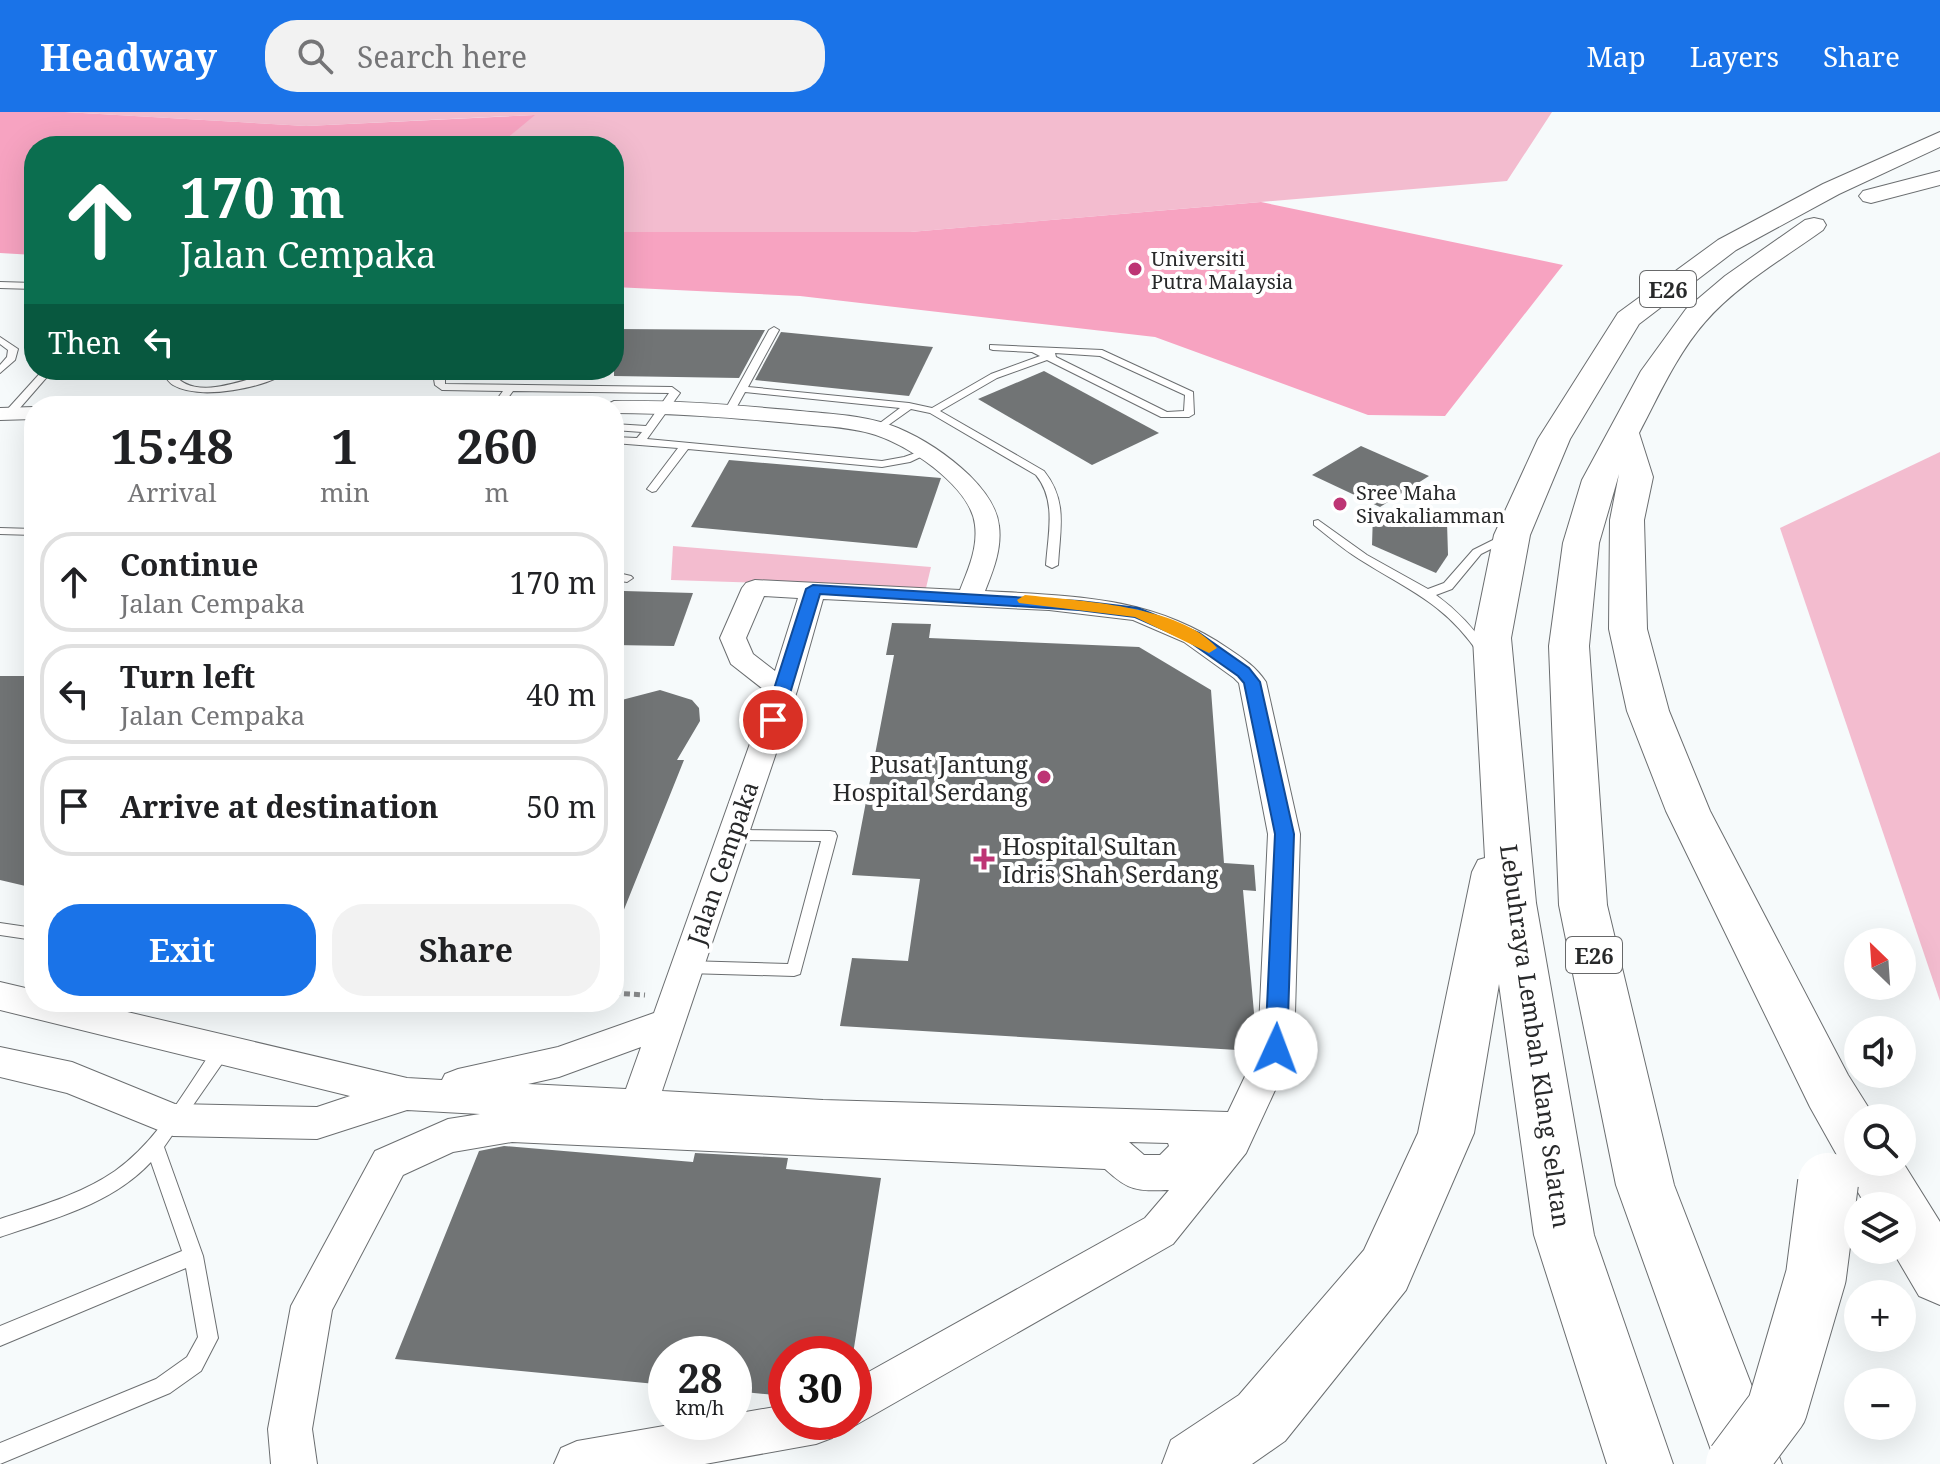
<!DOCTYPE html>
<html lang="en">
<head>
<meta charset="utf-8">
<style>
	:root { --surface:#fff; --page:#f2f2f2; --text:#202124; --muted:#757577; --line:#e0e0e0; --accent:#1a73e8 }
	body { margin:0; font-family:"Noto Serif",serif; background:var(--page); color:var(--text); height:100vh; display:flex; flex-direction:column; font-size:30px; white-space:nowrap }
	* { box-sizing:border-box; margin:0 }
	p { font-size:26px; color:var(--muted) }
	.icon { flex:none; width:44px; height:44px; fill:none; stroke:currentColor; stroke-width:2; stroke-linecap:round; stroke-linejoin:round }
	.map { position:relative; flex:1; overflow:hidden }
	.sheet { position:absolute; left:24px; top:284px; width:600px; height:616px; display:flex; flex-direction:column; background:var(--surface); border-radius:32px; box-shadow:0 8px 32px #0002 }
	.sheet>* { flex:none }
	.hud { position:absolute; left:24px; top:24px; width:600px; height:244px; border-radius:32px; box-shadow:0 8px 32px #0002; background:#0b6e4f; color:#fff; overflow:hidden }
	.needle { width:52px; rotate:335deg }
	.buttons { position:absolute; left:1844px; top:816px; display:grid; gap:16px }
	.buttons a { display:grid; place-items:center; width:72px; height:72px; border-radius:50%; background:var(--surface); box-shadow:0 8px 32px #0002; font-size:40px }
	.speed { position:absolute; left:648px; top:1224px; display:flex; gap:16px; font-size:40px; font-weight:700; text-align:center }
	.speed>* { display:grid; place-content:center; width:104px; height:104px; border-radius:50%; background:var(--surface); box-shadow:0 8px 32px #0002; line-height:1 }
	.speed small { font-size:20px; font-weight:400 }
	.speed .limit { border:12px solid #d22; background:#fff; color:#111 }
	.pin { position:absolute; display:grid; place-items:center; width:68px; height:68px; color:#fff; margin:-34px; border:4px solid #fff; border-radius:50%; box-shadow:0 2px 8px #0007 }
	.me { position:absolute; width:88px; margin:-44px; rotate:2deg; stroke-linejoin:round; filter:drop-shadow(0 0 6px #0008) }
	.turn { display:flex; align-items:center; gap:28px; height:168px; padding:0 24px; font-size:36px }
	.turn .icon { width:104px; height:104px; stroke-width:2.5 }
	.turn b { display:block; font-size:56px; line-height:68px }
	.then { display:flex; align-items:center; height:76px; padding:0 24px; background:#0003; gap:16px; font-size:30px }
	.eta { display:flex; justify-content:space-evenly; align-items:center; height:136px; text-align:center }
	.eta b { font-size:48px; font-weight:700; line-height:56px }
	.button { display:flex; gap:16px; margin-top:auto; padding:16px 24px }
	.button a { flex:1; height:92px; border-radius:32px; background:var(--accent); color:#fff; font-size:32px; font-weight:700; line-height:92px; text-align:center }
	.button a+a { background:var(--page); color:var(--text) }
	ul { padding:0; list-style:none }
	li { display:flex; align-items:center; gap:24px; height:100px; margin:0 16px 12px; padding:0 8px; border:4px solid var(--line); border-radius:32px }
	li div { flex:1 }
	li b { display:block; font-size:30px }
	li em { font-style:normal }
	header { display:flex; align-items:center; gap:48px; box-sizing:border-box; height:112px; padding:0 40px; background:var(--accent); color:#fff }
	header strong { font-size:38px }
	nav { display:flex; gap:44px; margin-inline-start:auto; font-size:28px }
	.search { width:560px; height:72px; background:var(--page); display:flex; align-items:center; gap:20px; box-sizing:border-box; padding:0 28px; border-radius:32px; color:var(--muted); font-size:30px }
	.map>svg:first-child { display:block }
</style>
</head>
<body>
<header>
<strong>Headway</strong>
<div class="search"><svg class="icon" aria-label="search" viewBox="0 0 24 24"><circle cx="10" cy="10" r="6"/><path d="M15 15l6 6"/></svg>Search here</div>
<nav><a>Map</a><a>Layers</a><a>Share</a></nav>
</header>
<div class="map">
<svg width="1940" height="1352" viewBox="0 0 1940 1352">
	<rect width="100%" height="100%" fill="#f6fafb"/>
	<!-- green -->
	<g fill="#f3bccf">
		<polygon points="65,0 1552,0 1507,69 910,120 614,120 614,34 498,34 533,3 306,14"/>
		<polygon points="1940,340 1940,889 1780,416"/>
		<polygon points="673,434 931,455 926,476 671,468"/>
	</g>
	<!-- forest -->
	<g fill="#f7a3c1">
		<polygon points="0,0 65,0 306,14 535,3 498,34 34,34 34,143 0,141"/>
		<polygon points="1261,90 1563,153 1445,304 1368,303 1155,225 800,184 614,175 614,120 910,120"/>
	</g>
	<!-- building -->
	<g fill="#717475">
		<polygon points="614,217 761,218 765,218 739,266 614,264"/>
		<polygon points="781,220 933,235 909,284 755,268"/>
		<polygon points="1044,259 1159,321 1092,353 978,287"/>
		<polygon points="1361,334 1429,364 1380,395 1312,363"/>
		<polygon points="729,348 941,366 917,436 691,415"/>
		<polygon points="1373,401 1447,410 1448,443 1436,461 1372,433"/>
		<polygon points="624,479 693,481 674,534 614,533 614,492"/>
		<polygon points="892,511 931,512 929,526 1139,535 1211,578 1224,751 1254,753 1256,779 1243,778 1256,923 1254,939 840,914 852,846 908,849 920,767 852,763 894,543 886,543"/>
		<polygon points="0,564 34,564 34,776 0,768"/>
		<polygon points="660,578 692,588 699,596 700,609 677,648 684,648 615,820 614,590"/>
		<polygon points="504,1034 693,1050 695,1041 788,1046 786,1057 881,1066 853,1242 786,1242 786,1284 734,1279 734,1242 666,1242 666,1273 395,1247 479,1039"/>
	</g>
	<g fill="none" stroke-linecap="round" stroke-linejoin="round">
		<defs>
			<g id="service">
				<polygon points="0,170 34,171 34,177 0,176"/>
				<path d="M 774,215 L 779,218 L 748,275 L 909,291 L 932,296 L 991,262 L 1040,244 L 1032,240 L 993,238 L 990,237 L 990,233 L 1102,238 L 1193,280 L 1194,302 L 1189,305 L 1161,305 L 1047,248 L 997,266 L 940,299 L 1044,359 C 1068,389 1060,417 1058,453 L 1052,456 L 1046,453 C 1048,422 1057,389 1036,363 L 930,301 L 911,297 L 880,319 L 875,316 L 876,314 L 900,296 L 745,280 L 734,300 L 726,300 L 725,298 L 769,218 ZM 1055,241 L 1100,244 L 1185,283 L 1184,299 L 1167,300 L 1056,245 Z"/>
				<polygon points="0,225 18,237 15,248 0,261 0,253 7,245 8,238 0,232"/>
				<polygon points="43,258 53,258 13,304 5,304 5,300"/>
				<path d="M 161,258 L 171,258 C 195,298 258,258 291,258 C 267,276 200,289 173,273 C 167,269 165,264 161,258 Z"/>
				<polygon points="341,258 351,258 352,261 435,261 435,258 445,258 445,272 672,275 680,281 647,327 882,349 904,345 924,338 929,341 910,350 882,355 688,337 656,379 652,380 647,377 678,336 614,331 614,325 637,326 642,320 614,318 614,312 646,314 669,281 513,279 502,294 492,294 503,279 442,278 435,273 434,267 351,267 343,264"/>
				<path d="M 1318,408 L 1367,443 L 1428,477 L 1444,471 L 1473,438 L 1505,422 L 1513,422 L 1513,426 L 1481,442 L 1452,477 L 1436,483 C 1458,499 1474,516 1489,539 L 1487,542 L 1479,542 C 1445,491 1408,478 1359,447 C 1343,437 1329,425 1314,413 L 1314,409 Z"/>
				<polygon points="0,416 34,417 34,423 0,422"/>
				<polygon points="614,460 631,464 633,466 627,470 614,468"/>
				<polygon points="733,718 830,719 835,720 837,724 800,862 794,864 687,861 681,859 679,855 681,851 687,849 788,852 821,729 733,728 728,727 726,723 728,719"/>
				<polygon points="0,811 34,816 34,828 0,823"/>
				<path d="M 222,931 L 228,933 L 230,938 L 228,943 L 164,1035 L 203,1144 L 218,1226 L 201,1259 L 170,1281 L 0,1352 L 0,1331 L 156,1267 L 187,1245 L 198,1225 L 186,1156 L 0,1234 L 0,1214 L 182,1139 L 151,1050 C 112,1092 53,1107 0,1125 L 0,1107 C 39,1094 80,1083 115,1059 C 159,1028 186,976 216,933 Z"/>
			</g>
			<g id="minor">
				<path d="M 614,289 C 673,288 731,293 790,298 C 826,302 864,302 898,316 C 924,327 949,344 969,363 C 983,377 997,394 999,414 C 1002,437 993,459 985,479 C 1075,484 1153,484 1229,537 C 1244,547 1256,555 1266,570 L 1300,722 L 1294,937 L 1246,1041 L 1173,1132 L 854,1314 L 844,1310 L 854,1310 L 854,1268 L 1145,1106 L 1169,1078 C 1136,1079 1129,1079 1105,1057 L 512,1030 L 453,1040 L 403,1063 L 332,1198 L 312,1317 L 317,1352 L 271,1352 L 268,1317 L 291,1194 L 375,1039 L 448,1007 L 480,1002 L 407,998 L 317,1027 L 173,1024 L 67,981 L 0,965 L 0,935 L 72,950 L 175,992 L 317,995 L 350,984 L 0,898 L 0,870 L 34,878 L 34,890 L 85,890 L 407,966 L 442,968 L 445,962 L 458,957 L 558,935 L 654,901 L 768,581 L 731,552 L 720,526 L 742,476 L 746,471 L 755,468 L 960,478 C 968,458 978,436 975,413 C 971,374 905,330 869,321 C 844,314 817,314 791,311 C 732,306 673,301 614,301 L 614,294 L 604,294 ZM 764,484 L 798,486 L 775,559 L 753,542 L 746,526 ZM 823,487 L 1049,498 L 1133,508 L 1184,530 L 1234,566 L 1239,571 L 1268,722 L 1258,937 L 1228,1000 L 823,988 L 662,979 L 797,579 ZM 641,935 L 626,977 L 528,972 L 559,965 ZM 1129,1030 L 1168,1031 L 1169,1034 L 1160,1043 L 1144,1043 Z"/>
				<polygon points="34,295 34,307 0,308 0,296"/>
				<polygon points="786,1293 786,1310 838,1310 832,1326 816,1332 705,1352 554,1352 561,1336 577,1329 687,1310 734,1310 734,1302"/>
			</g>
			<g id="motorway">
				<polygon points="1940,20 1940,35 1839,82 1736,138 1639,212 1570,327 1530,423 1511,526 1536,791 1594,1123 1673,1352 1607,1352 1534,1123 1499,872 1474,1021 1406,1178 1285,1329 1252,1352 1162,1352 1171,1328 1239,1283 1364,1138 1418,1021 1472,760 1478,748 1485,746 1473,526 1494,423 1538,327 1618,201 1718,128 1823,72"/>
				<polygon points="1940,59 1940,73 1871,91 1863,89 1859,84 1863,79"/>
				<path d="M 1814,106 L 1823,108 L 1826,113 L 1823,118 C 1784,146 1737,173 1705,210 C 1677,242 1659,283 1639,321 L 1653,365 L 1644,408 L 1647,517 L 1669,599 L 1710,699 L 1848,963 L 1875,1006 L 1858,1006 L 1858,1050 L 1902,1049 L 1940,1110 L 1940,1193 L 1919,1184 L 1892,1138 L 1902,1138 L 1902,1094 L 1866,1094 L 1851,1068 L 1844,1048 L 1838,1045 L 1810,995 L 1666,699 L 1627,599 L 1609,517 L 1610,408 L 1619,362 L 1599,431 L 1589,534 L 1607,793 L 1674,1073 L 1782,1352 L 1716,1352 L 1616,1073 L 1559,793 L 1549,534 L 1563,431 L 1582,368 L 1641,259 L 1686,197 L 1725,164 L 1805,108 Z"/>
			</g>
		</defs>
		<!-- service casing -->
		<use href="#service" stroke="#6b6e70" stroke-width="2"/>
		<!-- minor casing -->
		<use href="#minor" stroke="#6b6e70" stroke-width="2"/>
		<!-- motorway casing -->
		<use href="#motorway" stroke="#6b6e70" stroke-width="2"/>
		<!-- path -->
		<polyline stroke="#868889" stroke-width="5" stroke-dasharray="6 4" stroke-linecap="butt" points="614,881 645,883"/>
		<!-- service -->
		<use href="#service" fill="#fff" fill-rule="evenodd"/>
		<!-- minor -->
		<use href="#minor" fill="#fff" fill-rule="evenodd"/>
		<!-- motorway -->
		<use href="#motorway" fill="#fff" fill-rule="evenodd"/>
		<defs>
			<polyline id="motorway-bridge" points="1736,1352 1777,1297 1816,1164 1828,1071"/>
		</defs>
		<!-- motorway-bridge casing -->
		<use href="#motorway-bridge" stroke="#6b6e70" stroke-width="62" stroke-linecap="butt"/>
		<!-- motorway-bridge -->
		<use href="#motorway-bridge" stroke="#fff" stroke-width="60"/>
	</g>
	<!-- route -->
	<polygon fill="#1a73e8" stroke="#114b97" stroke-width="2" points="813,473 1079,489 1138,496 1199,521 1249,556 1260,570 1294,722 1287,937 1283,943 1276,946 1268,943 1265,937 1275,722 1244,571 1238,564 1187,528 1135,505 1079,498 820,482 782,608 779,612 767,612 764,608 806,477"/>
	<!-- slow -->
	<path fill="#f59e0b" d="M 1025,483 C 1078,489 1181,493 1217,536 L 1209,541 L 1135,505 L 1019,491 L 1017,488 Z"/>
	<!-- markers -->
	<g fill="#bd3574" stroke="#fff" stroke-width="3">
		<circle cx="1135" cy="157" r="8"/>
		<circle cx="1340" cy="392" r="8"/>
		<circle cx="1044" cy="665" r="8"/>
		<path d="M980 735h8v8h8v8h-8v8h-8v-8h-8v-8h8z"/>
	</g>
	<g text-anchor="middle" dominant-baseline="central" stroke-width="8" stroke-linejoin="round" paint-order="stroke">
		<!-- far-poi labels -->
		<g font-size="20" fill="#28292a" stroke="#fff" text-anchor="start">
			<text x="1151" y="146">Universiti<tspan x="1151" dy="23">Putra Malaysia</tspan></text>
			<text x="1356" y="380">Sree Maha<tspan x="1356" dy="23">Sivakaliamman</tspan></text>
		</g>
		<!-- shield labels -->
		<g fill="#fff" stroke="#68696a" stroke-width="2">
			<rect x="1640" y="159" width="56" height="36" rx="6"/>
			<rect x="1566" y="825" width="56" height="36" rx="6"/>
		</g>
		<g font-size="22" font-weight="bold" fill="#28292a">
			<text x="1668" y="177">E26</text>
			<text x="1594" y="843">E26</text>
		</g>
		<!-- poi labels -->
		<g font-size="24" fill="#28292a" stroke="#fff" text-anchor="end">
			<text x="1028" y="651">Pusat Jantung<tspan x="1028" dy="28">Hospital Serdang</tspan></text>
			<text x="1002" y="733" text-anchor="start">Hospital Sultan<tspan x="1002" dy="28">Idris Shah Serdang</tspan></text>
		</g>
		<!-- street labels -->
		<g font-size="24" fill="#28292a" stroke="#fff">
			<text transform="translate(722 751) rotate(-71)">Jalan Cempaka</text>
			<text transform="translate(1536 924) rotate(82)">Lebuhraya Lembah Klang Selatan</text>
		</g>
	</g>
</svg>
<div class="buttons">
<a><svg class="needle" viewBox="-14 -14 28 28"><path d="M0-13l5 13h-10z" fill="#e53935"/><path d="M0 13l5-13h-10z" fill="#757577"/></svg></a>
<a><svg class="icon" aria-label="sound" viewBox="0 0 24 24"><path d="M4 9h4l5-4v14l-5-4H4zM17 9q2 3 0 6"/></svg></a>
<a><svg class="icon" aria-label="search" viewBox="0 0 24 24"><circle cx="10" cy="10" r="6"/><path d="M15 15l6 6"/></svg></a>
<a><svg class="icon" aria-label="layers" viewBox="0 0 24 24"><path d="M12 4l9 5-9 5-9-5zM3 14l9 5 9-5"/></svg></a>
<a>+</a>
<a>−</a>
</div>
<div class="speed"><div>28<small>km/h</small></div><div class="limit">30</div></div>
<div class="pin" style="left:773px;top:608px;background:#d93025"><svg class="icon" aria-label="arrive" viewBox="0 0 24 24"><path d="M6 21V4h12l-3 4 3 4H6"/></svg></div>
<svg class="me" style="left:1276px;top:937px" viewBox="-20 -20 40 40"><circle r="19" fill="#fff"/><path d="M0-13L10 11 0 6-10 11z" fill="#1a73e8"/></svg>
<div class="hud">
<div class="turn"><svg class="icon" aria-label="ahead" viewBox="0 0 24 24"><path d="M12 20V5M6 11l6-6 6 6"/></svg><div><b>170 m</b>Jalan Cempaka</div></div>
<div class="then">Then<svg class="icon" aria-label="left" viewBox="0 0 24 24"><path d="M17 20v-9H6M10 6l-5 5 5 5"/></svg></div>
</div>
<section class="sheet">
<div class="eta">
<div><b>15:48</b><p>Arrival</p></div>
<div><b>1</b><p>min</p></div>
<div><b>260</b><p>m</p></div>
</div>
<ul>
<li><svg class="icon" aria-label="ahead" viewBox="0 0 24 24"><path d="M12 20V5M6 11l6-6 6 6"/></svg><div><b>Continue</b><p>Jalan Cempaka</p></div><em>170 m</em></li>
<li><svg class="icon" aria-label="left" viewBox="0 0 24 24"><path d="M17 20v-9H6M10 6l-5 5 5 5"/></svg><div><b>Turn left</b><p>Jalan Cempaka</p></div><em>40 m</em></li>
<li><svg class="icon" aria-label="arrive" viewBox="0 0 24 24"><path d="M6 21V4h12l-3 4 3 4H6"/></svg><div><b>Arrive at destination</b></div><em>50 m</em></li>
</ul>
<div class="button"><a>Exit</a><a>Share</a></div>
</section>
</div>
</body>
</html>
